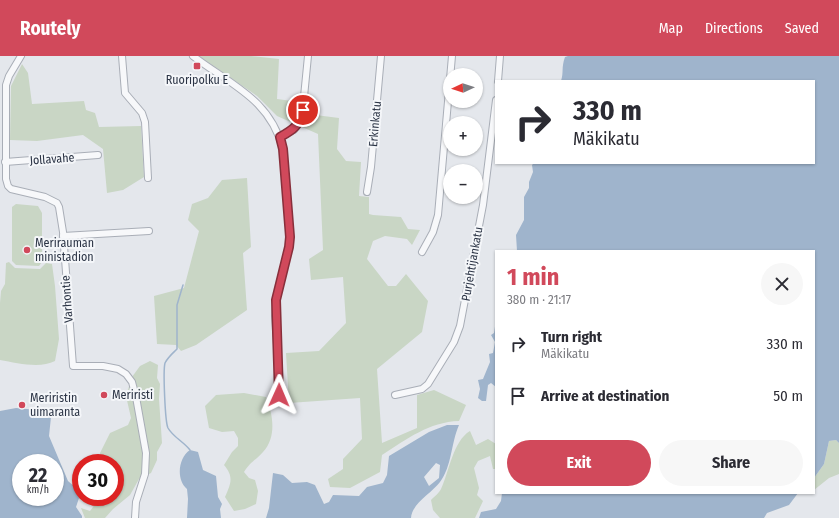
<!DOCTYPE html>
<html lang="en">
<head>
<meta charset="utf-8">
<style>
	:root { --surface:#fff; --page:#f7f7f7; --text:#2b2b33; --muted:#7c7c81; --accent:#d1495b }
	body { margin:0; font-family:"Fira Sans Condensed",sans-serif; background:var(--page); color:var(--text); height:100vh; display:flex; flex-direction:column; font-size:15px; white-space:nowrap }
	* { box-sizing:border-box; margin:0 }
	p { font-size:13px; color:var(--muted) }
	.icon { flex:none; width:22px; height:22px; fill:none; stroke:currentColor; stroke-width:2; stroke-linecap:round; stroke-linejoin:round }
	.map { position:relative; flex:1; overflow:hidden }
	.side { position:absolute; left:495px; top:194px; width:320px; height:244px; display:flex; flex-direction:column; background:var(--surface); border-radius:0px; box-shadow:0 1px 3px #0004 }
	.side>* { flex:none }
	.guide { position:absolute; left:495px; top:24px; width:320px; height:84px; border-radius:0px; box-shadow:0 1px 3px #0004; background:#fff; color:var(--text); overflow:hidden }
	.needle { width:26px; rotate:266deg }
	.fabs { position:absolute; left:443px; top:12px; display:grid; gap:8px }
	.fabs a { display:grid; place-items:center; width:40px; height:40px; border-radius:50%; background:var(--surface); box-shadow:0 1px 3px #0004; font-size:20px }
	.speed { position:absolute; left:12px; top:398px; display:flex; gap:8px; font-size:20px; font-weight:700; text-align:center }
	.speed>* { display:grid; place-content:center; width:52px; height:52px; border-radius:50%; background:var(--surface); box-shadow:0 1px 3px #0004; line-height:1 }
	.speed small { font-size:10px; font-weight:400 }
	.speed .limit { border:6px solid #d22; background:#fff; color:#111 }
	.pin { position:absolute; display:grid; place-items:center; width:34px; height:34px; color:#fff; margin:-17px; border:2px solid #fff; border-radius:50%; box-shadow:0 1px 4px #0007 }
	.me { position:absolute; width:44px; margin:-22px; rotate:1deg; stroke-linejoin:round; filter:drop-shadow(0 0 3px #0008) }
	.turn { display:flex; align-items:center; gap:14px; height:84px; padding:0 12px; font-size:18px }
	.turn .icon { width:52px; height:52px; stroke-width:2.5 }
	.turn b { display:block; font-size:28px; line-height:34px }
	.round { display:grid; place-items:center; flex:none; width:42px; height:42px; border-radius:21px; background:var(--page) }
	.headline { display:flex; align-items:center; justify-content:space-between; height:68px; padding:0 12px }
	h1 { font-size:24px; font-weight:700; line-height:30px; color:var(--accent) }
	.action { display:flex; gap:8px; margin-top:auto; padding:8px 12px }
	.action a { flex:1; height:46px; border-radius:24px; background:var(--accent); color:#fff; font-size:16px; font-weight:700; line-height:46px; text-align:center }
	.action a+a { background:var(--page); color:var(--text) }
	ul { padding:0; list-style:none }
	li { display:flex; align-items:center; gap:12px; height:52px; padding:0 12px }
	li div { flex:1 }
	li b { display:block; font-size:15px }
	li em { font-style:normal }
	header { display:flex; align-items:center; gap:24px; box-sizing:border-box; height:56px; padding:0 20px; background:var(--accent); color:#fff }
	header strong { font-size:19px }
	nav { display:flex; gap:22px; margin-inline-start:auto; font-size:14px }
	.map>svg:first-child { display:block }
</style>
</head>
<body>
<header>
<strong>Routely</strong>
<nav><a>Map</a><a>Directions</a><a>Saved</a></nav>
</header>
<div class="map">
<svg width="839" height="462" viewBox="0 0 839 462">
	<rect width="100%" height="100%" fill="#e4e7ec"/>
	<!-- green -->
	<g fill="#c9d6c5">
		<path d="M 199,0 L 251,0 L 279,3 L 277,43 L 292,45 L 300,57 L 339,62 L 337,93 L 346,105 L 361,106 L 359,140 L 369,141 L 369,158 L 373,159 L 401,161 L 408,173 L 420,174 L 412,189 L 407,183 L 385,180 L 373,185 L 367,203 L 388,230 L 396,230 L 406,218 L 428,245 L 422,276 L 377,313 L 382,387 L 417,372 L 417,339 L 434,334 L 466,349 L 459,365 C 429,366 407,383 382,399 L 380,416 L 350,432 L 330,431 L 328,423 L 343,413 L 343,403 L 362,383 L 360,342 L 289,347 L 286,297 L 319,295 L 346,267 L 343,221 L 311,224 L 309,203 L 323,194 L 318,78 L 277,60 L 257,40 Z"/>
		<polygon points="22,8 28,17 32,48 84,45 86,54 95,57 99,71 141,70 144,121 123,134 107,137 103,93 83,79 37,85 10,84 11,30"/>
		<polygon points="247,122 251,191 243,197 247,254 196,289 181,295 176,289 157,288 154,240 184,232 199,175 188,164 192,148 208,142 222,124"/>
		<polygon points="16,148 38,150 42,157 42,206 39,210 16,209 12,205 12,151"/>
		<path d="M 9,206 L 15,212 L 40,213 L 46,207 L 52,208 L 55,230 L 59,283 L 55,305 C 40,313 17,307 0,304 L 0,247 L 1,235 L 5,228 L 6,207 Z"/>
		<polygon points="150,305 158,309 157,322 160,328 159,343 162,387 157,396 157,404 151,417 139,423 130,439 113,453 105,462 85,462 81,452 90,455 96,447 96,441 115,441 115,407 101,407 100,397 110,377 128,369 131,362 126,340 132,321 140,310"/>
		<path d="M 244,337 L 266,341 C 273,358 277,381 263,396 C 256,404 250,406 244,416 L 249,422 L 255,424 L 258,435 L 256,448 L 245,453 L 234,455 L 225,441 C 231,427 234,421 224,409 L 232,396 L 238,390 L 238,382 L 234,375 L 222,376 L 209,372 L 205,350 L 216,339 Z"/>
		<path d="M 470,375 L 476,389 L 488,383 L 496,388 L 496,413 L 493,413 L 490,400 L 478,405 L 474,412 L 479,432 L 477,439 L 483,445 L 475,462 L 440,462 L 433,454 L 431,444 C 434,441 439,437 441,433 C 449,416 453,385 470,375 Z"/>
		<polygon points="836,384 839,387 839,418 829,422 814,434 814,422 824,408 829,385"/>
	</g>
	<!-- water -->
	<g fill="#9fb4cc" fill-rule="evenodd">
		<path d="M 568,0 L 839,0 L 839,387 L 836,384 L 829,385 L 824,408 L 814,422 L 814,195 L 517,195 L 516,179 L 524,164 L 524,141 L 529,132 L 529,126 L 533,116 L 532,109 L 534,107 L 814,107 L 814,25 L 561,25 C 564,16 561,12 565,1 Z"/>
		<polygon points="496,264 496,331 491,327 488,329 486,345 482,345 478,342 480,333 478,324 483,323 490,306 489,298 493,297 495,286 491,279 494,277"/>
		<path d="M 16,352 L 38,354 L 51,361 L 49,380 L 68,425 L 76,432 L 79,442 L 76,451 L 82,460 L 82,462 L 0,462 L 0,355 ZM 21,407 L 55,407 L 55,441 L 21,441 Z"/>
		<path d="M 447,369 L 459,369 C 451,387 452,410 440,426 C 432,437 412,447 411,462 L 266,462 L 269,452 L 273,417 L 283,419 L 292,427 L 307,426 L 315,429 L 324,448 L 329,446 L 333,439 L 359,440 L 367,431 L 383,427 L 387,419 L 389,400 L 429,376 ZM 436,407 L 440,409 L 439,422 L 429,430 L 424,421 Z"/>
		<path d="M 190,394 L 198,396 L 203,414 L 216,420 L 218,441 L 222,448 L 220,453 L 221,462 L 187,462 L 188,443 L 187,433 C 176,424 178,402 190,394 Z"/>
		<polygon points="502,437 798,437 789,449 767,457 764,462 479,462 481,456 496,453 501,445"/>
	</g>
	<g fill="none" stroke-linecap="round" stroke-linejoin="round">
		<!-- stream -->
		<path stroke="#9fb4cc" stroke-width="1.5" d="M 183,229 L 177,249 L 177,293 C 173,297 168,301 165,307 C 163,314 165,366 168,372 C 173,381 184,386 190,394"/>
		<defs>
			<g id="street">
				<polyline points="21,0 9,20 6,29 6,123 8,130 11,133 45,141 57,147 59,151 63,176 73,310 103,310 118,313 126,318 132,326 136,341 146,397 145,418 136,446 135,462"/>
				<polyline points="122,0 125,37 142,57 145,66 148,122"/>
				<path d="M 193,0 C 231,29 270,43 283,93 L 290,181 L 289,191 L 276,244 L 275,260 L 279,318 L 279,339"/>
				<polyline points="498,25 500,0"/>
				<polyline points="280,81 294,74 302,61 308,0"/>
				<polyline points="5,106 98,99"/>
				<polyline points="367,136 371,111 381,0"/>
				<polyline points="63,180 149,175"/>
				<polyline points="422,196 433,176 438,159 452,0"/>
				<polyline points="395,339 422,333 428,328 454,286 460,270 483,149 496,44"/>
			</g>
		</defs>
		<!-- street casing -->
		<use href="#street" stroke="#a9aeb7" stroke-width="8"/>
		<!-- street -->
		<use href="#street" stroke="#f7f8fa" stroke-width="6"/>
	</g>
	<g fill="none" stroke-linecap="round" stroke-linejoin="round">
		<defs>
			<path id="route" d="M 279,339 L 276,244 L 289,191 L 290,181 L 283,93 L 280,81 C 293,74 300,69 303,54"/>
		</defs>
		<!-- route casing -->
		<use href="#route" stroke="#882f3b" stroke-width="10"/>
		<!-- route -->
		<use href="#route" stroke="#d1495b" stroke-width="7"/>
	</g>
	<!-- markers -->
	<g fill="#d1495b" stroke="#f4f6f9" stroke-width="1.5">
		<rect x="193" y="6" width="8" height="8" rx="2"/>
		<circle cx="27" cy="194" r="4"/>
		<circle cx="104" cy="339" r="4"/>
		<circle cx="22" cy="349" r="4"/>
	</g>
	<g text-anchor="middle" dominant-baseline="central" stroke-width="4" stroke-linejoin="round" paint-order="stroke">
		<!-- poi labels -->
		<g font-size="12" fill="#2b3445" stroke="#f4f6f9" text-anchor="start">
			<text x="197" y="24" text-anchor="middle">Ruoripolku E</text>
			<text x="35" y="187">Merirauman<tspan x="35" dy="14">ministadion</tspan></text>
			<text x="112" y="339">Meriristi</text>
			<text x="30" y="342">Meriristin<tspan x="30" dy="14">uimaranta</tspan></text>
		</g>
		<!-- street labels -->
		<g font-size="12" fill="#2b3445" stroke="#f4f6f9">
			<text transform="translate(375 68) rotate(-85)">Erkinkatu</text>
			<text transform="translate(52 103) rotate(-4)">Jollavahe</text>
			<text transform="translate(472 208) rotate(-80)">Purjehtijankatu</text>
			<text transform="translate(67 243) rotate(-94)">Varhontie</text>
		</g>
	</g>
</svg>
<div class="fabs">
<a><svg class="needle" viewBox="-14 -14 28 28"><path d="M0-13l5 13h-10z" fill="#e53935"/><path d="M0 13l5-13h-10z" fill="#7c7c81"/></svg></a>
<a>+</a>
<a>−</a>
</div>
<div class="speed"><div>22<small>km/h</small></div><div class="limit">30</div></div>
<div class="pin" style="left:303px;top:54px;background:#d93025"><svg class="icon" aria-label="arrive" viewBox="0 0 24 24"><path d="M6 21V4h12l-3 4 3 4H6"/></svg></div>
<svg class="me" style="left:279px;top:339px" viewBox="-20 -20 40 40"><path d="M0-17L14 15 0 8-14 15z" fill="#d1495b" stroke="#fff" stroke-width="4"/></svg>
<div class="guide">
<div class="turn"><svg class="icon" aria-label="right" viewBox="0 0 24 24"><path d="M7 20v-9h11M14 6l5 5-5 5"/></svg><div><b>330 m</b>Mäkikatu</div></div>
</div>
<section class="side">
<div class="headline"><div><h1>1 min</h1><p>380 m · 21:17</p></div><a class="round"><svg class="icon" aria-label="close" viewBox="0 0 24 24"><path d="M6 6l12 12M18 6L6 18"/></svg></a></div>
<ul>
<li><svg class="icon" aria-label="right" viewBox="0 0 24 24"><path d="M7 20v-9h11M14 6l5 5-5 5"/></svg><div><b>Turn right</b><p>Mäkikatu</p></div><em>330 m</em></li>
<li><svg class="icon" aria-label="arrive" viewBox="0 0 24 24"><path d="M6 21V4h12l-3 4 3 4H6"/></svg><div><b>Arrive at destination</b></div><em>50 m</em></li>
</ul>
<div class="action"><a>Exit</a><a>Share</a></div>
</section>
</div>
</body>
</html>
